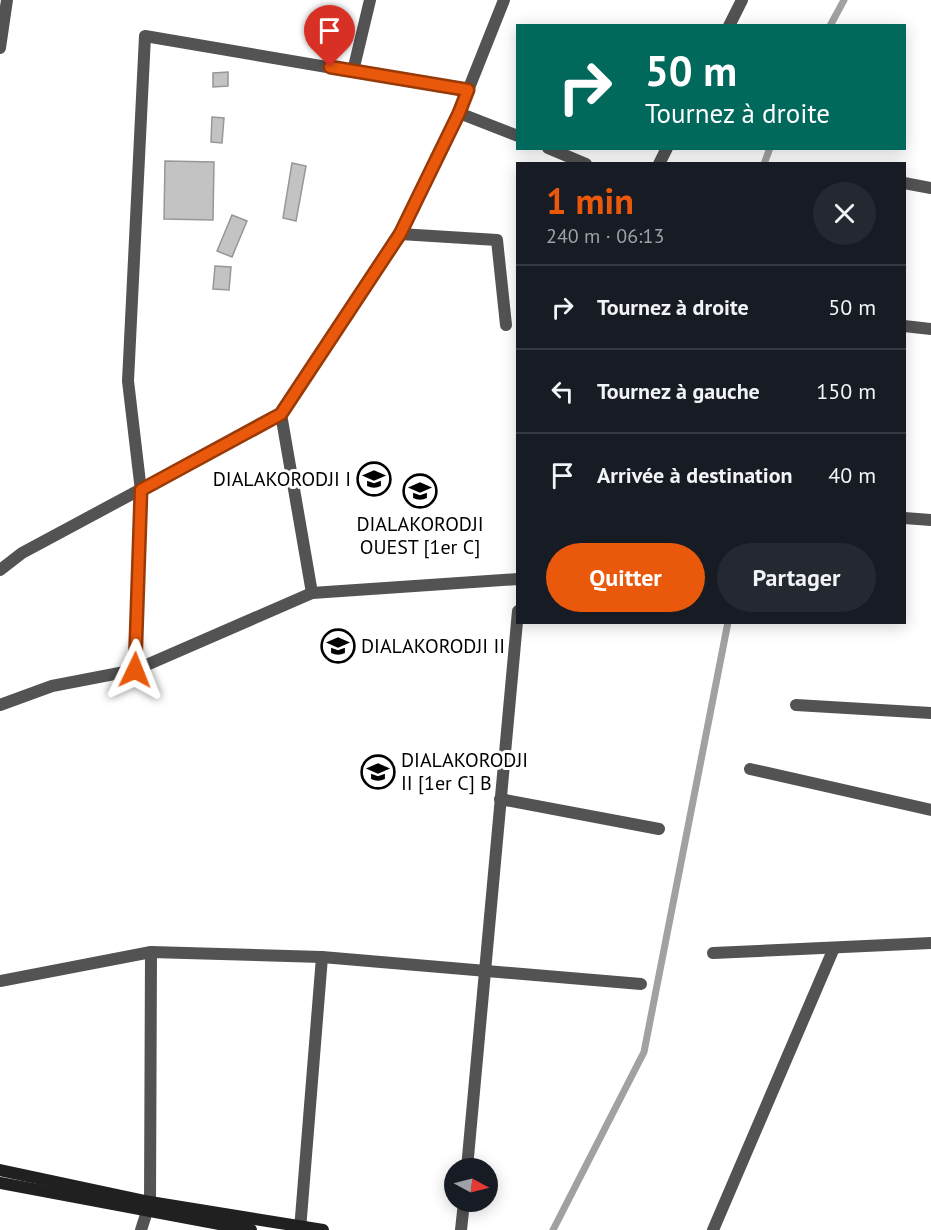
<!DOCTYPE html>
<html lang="fr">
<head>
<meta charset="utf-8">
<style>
	:root { --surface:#171b24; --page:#242831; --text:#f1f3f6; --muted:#9ea1a6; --line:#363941; --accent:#ea580c }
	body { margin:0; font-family:"PT Sans",sans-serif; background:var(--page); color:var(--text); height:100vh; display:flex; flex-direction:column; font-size:22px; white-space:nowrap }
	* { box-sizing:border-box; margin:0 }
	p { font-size:20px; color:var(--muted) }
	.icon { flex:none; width:33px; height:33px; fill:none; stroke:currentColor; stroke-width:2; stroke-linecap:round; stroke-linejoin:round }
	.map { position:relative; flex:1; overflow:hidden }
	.sheet { position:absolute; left:516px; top:162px; width:390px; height:462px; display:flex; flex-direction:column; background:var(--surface); border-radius:0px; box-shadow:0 3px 15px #0003 }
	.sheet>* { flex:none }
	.banner { position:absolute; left:516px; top:24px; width:390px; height:126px; border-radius:0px; box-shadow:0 3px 15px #0003; background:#00695c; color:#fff; overflow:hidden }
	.needle { width:39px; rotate:97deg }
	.tools { position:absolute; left:444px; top:1158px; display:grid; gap:12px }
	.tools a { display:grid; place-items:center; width:54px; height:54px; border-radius:50%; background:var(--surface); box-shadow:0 3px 15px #0003; font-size:30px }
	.pin { position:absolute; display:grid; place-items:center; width:51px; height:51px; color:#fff; margin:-62px -26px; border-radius:50% 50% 50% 0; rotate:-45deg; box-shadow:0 0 6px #0007 }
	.pin .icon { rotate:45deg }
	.me { position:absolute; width:66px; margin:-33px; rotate:2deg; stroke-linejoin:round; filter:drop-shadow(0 0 4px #0008) }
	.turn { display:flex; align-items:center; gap:21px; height:126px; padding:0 30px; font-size:27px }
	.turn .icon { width:78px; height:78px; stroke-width:2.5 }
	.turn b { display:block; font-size:42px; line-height:51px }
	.round { display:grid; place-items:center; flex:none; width:63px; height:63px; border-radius:32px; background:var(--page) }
	.overview { display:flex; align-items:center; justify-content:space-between; height:102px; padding:0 30px }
	h1 { font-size:36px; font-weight:800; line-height:45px; color:var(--accent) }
	.button { display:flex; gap:12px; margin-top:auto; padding:12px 30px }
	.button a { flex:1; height:69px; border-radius:36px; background:var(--accent); color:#fff; font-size:24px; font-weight:800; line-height:69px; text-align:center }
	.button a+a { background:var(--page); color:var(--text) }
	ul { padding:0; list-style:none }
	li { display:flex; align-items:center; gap:18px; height:84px; padding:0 30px; border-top:2px solid var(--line) }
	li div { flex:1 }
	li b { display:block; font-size:22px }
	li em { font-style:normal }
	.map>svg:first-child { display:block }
</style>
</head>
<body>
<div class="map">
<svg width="931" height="1230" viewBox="0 0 931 1230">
	<rect width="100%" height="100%" fill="#fff"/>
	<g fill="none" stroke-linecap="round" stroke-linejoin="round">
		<!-- stream -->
		<g stroke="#a1a1a1" stroke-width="7">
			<polyline points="830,26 844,0"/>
			<polyline points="764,164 770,148"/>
			<polyline points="553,1230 644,1052 728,622"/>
		</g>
	</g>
	<!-- building -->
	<g fill="#c3c3c3" stroke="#979797" stroke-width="1.5">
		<polygon points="228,72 228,86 213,87 213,73"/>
		<polygon points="212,117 224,118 222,143 211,142"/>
		<polygon points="165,161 214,162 213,220 164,219"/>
		<polygon points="292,163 306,166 296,221 283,218"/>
		<polygon points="232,215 247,221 232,257 217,251"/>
		<polygon points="215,266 231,267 229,290 213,289"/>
	</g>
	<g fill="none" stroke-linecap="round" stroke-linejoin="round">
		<!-- minor -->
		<g stroke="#535353" stroke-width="12">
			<polyline points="729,26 742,0"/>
			<polyline points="0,48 7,0"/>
			<polyline points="353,71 370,0"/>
			<polyline points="459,113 518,136"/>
			<polyline points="548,148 586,164"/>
			<polyline points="659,164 667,148"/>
			<polyline points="904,183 931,188"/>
			<polyline points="400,234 497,240 506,325"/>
			<polyline points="904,326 931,329"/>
			<polyline points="281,414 312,593"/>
			<polyline points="904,518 931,520"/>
			<polyline points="135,670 141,491 128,381 145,36 468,91"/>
			<polyline points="0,705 52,686 135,670 312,593 518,579"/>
			<polyline points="796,705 931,713"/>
			<polyline points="750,769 931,810"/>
			<polyline points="500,799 659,829"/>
			<polyline points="713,953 931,943"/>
			<polyline points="0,981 151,952 322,957 641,984"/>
			<polyline points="467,1168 518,611"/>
			<polyline points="141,1230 150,1202 151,952"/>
			<polyline points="300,1230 322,957"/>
			<polyline points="461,1230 464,1202"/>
			<polyline points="713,1230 834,948"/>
		</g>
		<!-- tertiary -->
		<polyline stroke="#535353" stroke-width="12" points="0,570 22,553 281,414 400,234 459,113 504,0"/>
		<!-- secondary -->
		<g stroke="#202020" stroke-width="12">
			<polyline points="0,1170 150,1202 323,1230"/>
			<polyline points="0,1183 251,1230"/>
		</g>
	</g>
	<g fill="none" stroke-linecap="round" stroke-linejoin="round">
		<defs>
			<polyline id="route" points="135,670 141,490 281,414 400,234 459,113 468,90 330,67"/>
		</defs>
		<!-- route casing -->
		<use href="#route" stroke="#983908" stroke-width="15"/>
		<!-- route -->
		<use href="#route" stroke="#ea580c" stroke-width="10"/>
	</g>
	<!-- icons -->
	<defs>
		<symbol id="school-ring" viewBox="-11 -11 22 22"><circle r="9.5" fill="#fff" stroke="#000" stroke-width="1.5"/><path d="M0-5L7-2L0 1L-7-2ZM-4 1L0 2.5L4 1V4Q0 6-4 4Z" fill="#000"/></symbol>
	</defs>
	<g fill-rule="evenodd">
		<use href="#school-ring" x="355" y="460" width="38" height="38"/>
		<use href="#school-ring" x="401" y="472" width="38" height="38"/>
		<use href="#school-ring" x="319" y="627" width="38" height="38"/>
		<use href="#school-ring" x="359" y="753" width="38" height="38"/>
	</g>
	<g text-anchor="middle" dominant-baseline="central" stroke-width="6" stroke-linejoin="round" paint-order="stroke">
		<!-- poi labels -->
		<g font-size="20" fill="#000" stroke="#fff" text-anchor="start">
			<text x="351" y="479" text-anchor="end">DIALAKORODJI I</text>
			<text x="420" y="524" text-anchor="middle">DIALAKORODJI<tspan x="420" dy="23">OUEST [1er C]</tspan></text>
			<text x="361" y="646">DIALAKORODJI II</text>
			<text x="401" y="760">DIALAKORODJI<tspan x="401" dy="23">II [1er C] B</tspan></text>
		</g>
	</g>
</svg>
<div class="tools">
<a><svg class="needle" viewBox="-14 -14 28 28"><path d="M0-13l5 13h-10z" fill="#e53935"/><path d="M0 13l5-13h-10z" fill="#9ea1a6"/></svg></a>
</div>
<div class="pin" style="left:330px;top:67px;background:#d93025"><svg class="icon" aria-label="arrive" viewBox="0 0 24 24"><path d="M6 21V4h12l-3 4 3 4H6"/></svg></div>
<svg class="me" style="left:135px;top:670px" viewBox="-20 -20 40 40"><path d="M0-17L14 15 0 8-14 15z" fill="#ea580c" stroke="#fff" stroke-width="4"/></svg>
<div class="banner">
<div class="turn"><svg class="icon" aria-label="right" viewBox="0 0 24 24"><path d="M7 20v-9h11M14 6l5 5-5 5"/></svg><div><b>50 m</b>Tournez à droite</div></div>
</div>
<section class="sheet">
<div class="overview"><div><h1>1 min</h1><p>240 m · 06:13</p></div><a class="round"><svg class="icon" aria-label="close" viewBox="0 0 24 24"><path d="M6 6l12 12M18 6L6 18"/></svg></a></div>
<ul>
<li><svg class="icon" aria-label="right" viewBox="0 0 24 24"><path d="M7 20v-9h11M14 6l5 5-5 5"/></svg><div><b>Tournez à droite</b></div><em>50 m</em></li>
<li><svg class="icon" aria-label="left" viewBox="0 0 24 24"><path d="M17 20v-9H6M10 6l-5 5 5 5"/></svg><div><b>Tournez à gauche</b></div><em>150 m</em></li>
<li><svg class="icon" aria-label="arrive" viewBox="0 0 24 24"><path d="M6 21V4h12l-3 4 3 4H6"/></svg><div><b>Arrivée à destination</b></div><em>40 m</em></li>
</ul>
<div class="button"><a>Quitter</a><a>Partager</a></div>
</section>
</div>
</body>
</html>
